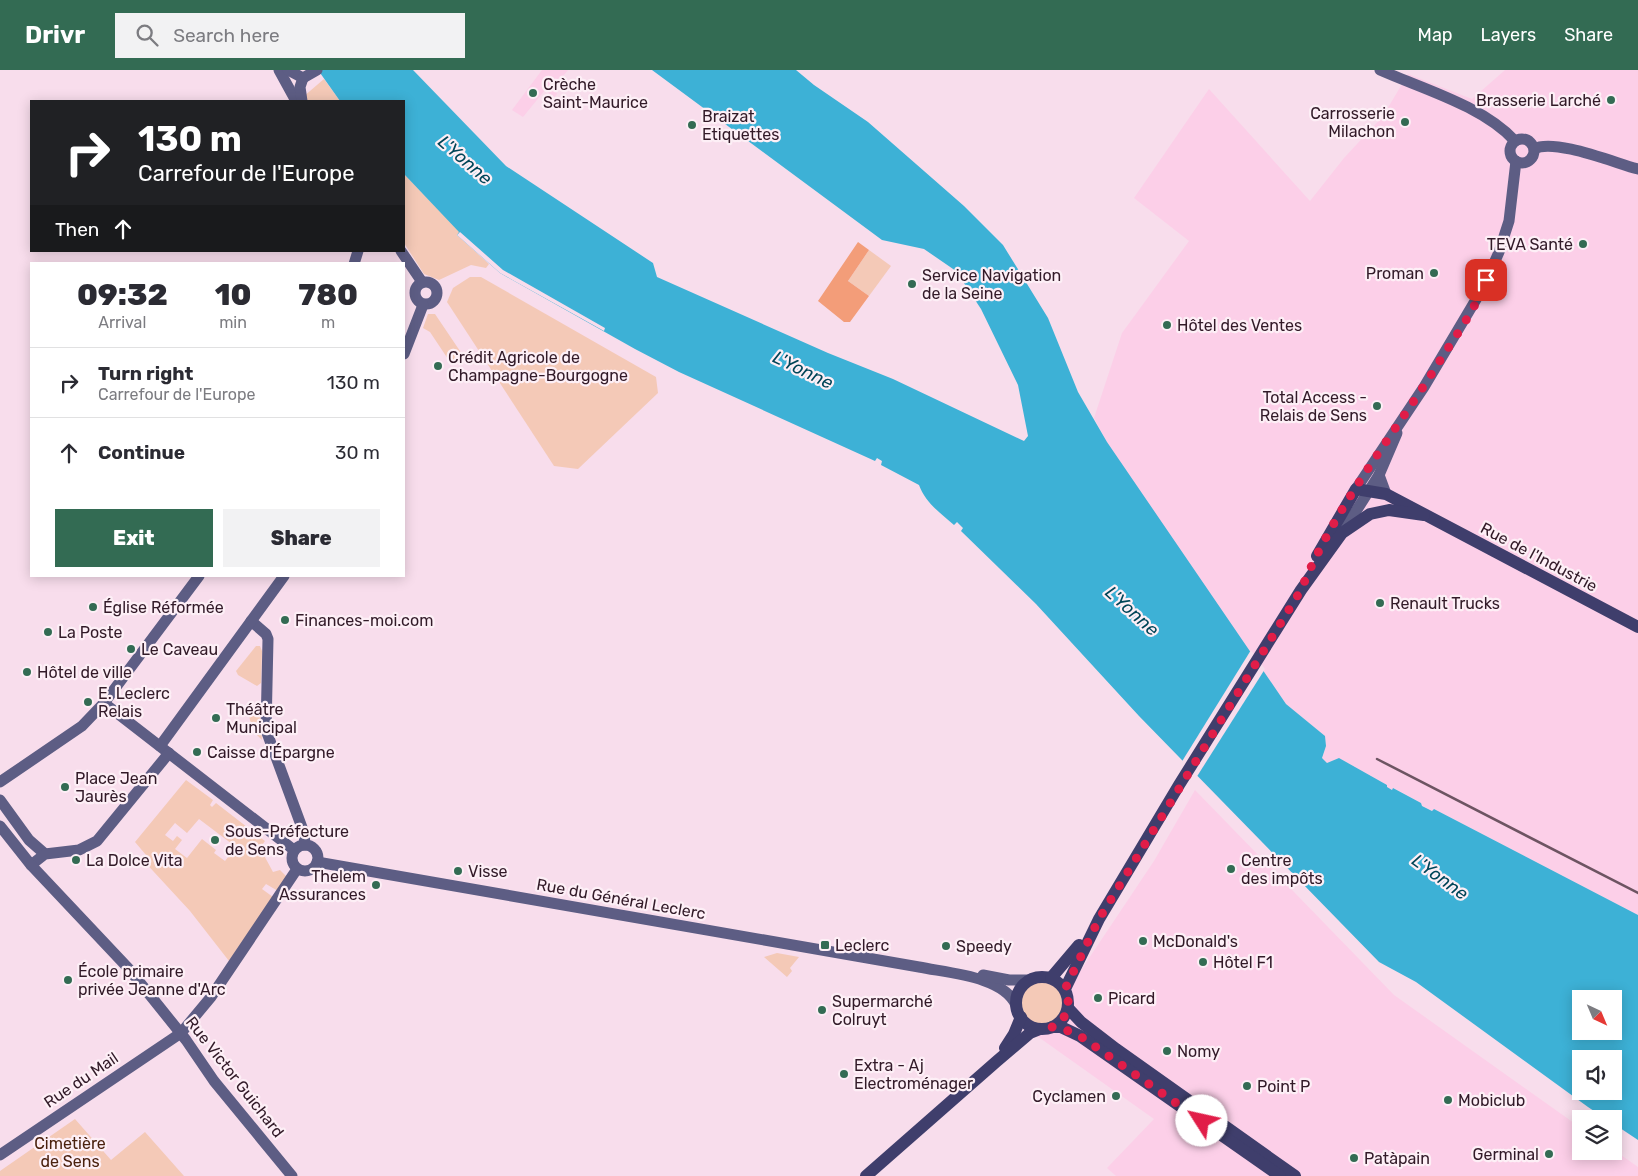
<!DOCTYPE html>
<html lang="en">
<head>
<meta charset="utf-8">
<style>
	:root { --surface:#fff; --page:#f2f2f3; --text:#2b2b33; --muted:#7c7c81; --line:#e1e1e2; --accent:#336b53 }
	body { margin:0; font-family:Rubik,sans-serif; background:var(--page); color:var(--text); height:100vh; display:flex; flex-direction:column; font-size:19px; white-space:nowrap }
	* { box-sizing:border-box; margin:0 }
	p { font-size:16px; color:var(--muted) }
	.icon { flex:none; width:28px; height:28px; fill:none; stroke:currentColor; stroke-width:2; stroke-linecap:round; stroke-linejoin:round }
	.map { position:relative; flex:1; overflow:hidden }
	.details { position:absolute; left:30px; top:192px; width:375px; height:315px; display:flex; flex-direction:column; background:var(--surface); border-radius:0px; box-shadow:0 2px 12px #0003 }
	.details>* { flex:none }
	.top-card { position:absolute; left:30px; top:30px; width:375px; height:152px; border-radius:0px; box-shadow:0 2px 12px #0003; background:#202124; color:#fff; overflow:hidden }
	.needle { width:32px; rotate:136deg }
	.buttons { position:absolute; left:1572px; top:920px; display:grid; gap:10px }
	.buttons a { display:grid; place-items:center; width:50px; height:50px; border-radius:0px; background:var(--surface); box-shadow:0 2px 12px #0003; font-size:25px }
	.pin { position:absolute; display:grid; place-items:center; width:42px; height:42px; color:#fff; margin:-21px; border-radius:10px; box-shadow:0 2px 8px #0006 }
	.me { position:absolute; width:55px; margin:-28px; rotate:305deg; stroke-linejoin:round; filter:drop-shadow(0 0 4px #0008) }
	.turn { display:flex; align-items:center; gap:18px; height:105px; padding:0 25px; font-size:22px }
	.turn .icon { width:65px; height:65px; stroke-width:2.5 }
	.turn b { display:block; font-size:35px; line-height:42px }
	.then { display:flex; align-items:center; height:48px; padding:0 25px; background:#0003; gap:10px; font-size:19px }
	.eta { display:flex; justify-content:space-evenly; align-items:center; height:85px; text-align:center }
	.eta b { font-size:30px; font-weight:800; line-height:35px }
	.action { display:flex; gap:10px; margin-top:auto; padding:10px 25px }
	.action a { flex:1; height:58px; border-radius:0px; background:var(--accent); color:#fff; font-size:20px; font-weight:800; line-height:58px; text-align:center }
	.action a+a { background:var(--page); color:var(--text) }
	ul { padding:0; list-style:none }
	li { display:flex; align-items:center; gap:15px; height:70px; padding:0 25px; border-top:1px solid var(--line) }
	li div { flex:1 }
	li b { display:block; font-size:19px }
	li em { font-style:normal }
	header { display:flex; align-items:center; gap:30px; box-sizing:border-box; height:70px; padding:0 25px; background:var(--accent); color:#fff }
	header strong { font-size:24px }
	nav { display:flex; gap:28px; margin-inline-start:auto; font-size:18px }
	.search { width:350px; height:45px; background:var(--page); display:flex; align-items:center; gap:12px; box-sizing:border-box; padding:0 18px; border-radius:0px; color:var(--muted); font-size:19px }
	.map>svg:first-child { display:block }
</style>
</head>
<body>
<header>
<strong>Drivr</strong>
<div class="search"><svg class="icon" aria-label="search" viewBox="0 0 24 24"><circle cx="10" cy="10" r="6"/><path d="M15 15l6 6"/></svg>Search here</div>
<nav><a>Map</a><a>Layers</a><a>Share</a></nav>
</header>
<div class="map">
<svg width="1638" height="1106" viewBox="0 0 1638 1106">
	<rect width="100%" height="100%" fill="#f8ddec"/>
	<!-- built -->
	<g fill="#fccfe8">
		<polygon points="542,0 568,0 554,17 557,24 554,27 545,20 523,47 512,40"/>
		<polygon points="1505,0 1638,0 1638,845 1434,739 1432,741 1422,736 1421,733 1394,718 1392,720 1386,717 1387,715 1339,688 1327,693 1322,688 1326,676 1325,666 1286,634 1191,497 1107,372 1094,348 1122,263 1189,171 1134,128 1209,19 1310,131 1344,88 1383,46 1408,4 1472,29"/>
		<polygon points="1195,720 1394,925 1581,1058 1581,1081 1614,1080 1638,1097 1638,1106 1116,1106 1107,1098 1154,1049 1037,966 1154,791"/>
	</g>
	<!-- green -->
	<g fill="#f4c9b7" fill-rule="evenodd">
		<polygon points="324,9 340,31 304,31 303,27"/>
		<polygon points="404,104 460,162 457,165 489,194 486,198 471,195 439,210 424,204 404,173"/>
		<polygon points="869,180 891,196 869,226 848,211"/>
		<polygon points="470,207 481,207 656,307 658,323 578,399 554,396 447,232 453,218"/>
		<polygon points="428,244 435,244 464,287 452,295 430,262 423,258"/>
		<polygon points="256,576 260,576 262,581 261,613 257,616 238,605 236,601"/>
		<path d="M 253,635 C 263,642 261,659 262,670 L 252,660 L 248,640 Z"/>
		<path d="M 186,710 L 213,730 L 210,735 L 212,737 L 216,733 L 265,771 L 260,778 L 273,802 L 280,800 L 287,807 L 278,821 L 266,814 L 262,819 L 273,827 L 229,891 L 190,841 L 142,789 L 146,785 L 135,772 ZM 199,749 L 236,777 L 225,791 L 214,783 L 216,780 L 202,769 L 187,788 L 175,779 L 182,770 L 177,766 L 173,771 L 165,765 L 175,753 L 187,763 Z"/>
		<polygon points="777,883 799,887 790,898 792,901 787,907 764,887"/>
		<circle cx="1042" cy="933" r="21"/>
		<polygon points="75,1049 111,1090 145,1062 184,1106 0,1106 0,1101"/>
	</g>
	<!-- forest -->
	<polygon fill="#f39d79" points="858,172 869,180 848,211 869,226 850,252 844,252 818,231"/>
	<!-- water -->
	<path fill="#3db1d6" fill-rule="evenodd" d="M 318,0 L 413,0 L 506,96 L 653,193 L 657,207 L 828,283 L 893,309 L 1024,371 L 1028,366 L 1018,315 L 981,239 L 956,201 L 924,179 L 882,170 L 652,0 L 796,0 L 814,15 L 868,52 L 964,136 L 1003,175 L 1048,248 L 1078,322 L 1107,372 L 1286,634 L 1325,666 L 1326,676 L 1322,688 L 1327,693 L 1339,688 L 1387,715 L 1387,717 L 1392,720 L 1393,718 L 1421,733 L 1422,736 L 1432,741 L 1434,739 L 1638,845 L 1638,1070 L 1614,1054 L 1614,1049 L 1606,1049 L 1588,1037 L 1416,912 L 1379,892 L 1139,646 L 1036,534 L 961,461 L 963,458 L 957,452 L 954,455 C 940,443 925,432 919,415 L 881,395 L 882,391 L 877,388 L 875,391 L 679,302 L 635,279 L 500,203 L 457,165 L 459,162 L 404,104 L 404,31 L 340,31 ZM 1581,929 L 1614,929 L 1614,961 L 1581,961 ZM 1581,989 L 1614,989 L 1614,1021 L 1581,1021 Z"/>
	<!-- pier -->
	<g fill="#f8ddec">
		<polygon points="460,162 503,200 605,258 604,261 500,203 457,165"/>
		<polygon points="1251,580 1265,599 1196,708 1181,693"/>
	</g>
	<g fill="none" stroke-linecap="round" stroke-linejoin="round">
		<!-- secondary -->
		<g stroke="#5d5d84" stroke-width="11">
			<polyline points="279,0 296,31"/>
			<polyline points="288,0 303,8"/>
			<path d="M 1380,0 C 1423,19 1483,36 1515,71"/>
			<polyline points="303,8 317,0"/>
			<polyline points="302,31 300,17 303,8"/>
			<circle cx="1522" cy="81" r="12"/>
			<path d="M 1534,79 C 1554,68 1615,93 1638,99"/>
			<polyline points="401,181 422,212"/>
			<polyline points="354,194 358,181"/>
			<circle cx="426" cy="223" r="11"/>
			<polyline points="404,284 423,235"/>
			<polyline points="1356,419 1424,317 1484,216 1499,182 1509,151 1516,91"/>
			<polyline points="1386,424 1379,405 1397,363"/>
			<polyline points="1344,460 1379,405"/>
			<polyline points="251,551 266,564 268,569 266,660 304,763 305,775"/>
			<polyline points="104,633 294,780"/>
			<polyline points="160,676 284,506"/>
			<polyline points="0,712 82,656 104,633 199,506"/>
			<polyline points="0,730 29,770 45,784"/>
			<polyline points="0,756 31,795 45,784 79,780 97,771 169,683"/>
			<circle cx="305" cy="788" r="13"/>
			<path d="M 317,792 L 919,897 C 948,903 1003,906 1016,935"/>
			<polyline points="31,795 129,899 186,970 214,1011 292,1106"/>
			<polyline points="983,905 1009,910 1029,910"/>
			<polyline points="0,1085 181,963 211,927 297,799"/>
		</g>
		<!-- primary -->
		<g stroke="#3f3e6c" stroke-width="12">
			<polyline points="1317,486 1356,419 1386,424 1638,557"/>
			<circle cx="1042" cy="933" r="26"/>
			<polyline points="1051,908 1079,875"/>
			<polyline points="1065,919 1099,849 1179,715 1301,520 1342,463 1370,444 1389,440 1424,445"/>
			<polyline points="1068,938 1081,952 1116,979 1295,1106"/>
			<polyline points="1052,957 1061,957 1080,966 1280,1106"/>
			<polyline points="1005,978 1014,964 1021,947"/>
			<polyline points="866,1106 997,991 1030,963 1040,959"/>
		</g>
		<!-- rail -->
		<polyline stroke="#6d5462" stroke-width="2.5" points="1377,689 1638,823"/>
	</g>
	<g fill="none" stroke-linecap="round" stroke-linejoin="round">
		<!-- route -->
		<path stroke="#e11d48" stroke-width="9" stroke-dasharray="0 16.2" d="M 1202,1051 L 1080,966 L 1061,958 L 1052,957 C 1067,950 1072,935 1065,919 L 1099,849 L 1301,520 C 1335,436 1394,365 1441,289 C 1457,264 1476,238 1486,210"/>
	</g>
	<!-- markers -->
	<g fill="#336b53" stroke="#fdeff6" stroke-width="2">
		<circle cx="533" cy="23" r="5"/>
		<circle cx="1611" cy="30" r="5"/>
		<circle cx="1405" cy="52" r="5"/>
		<circle cx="692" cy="55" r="5"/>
		<circle cx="1583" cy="174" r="5"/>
		<circle cx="1434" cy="203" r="5"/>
		<circle cx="912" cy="214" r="5"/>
		<circle cx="1167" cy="255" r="5"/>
		<circle cx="438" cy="296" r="5"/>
		<circle cx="1377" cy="336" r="5"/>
		<circle cx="1380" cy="533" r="5"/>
		<circle cx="93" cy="537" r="5"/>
		<circle cx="285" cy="550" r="5"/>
		<circle cx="48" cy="562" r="5"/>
		<circle cx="131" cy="579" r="5"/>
		<circle cx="27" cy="602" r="5"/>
		<circle cx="88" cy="632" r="5"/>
		<circle cx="216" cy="648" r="5"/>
		<circle cx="197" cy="682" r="5"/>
		<circle cx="65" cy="717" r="5"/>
		<circle cx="215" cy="770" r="5"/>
		<circle cx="76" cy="790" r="5"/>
		<circle cx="1231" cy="799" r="5"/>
		<circle cx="458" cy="801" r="5"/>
		<circle cx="376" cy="815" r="5"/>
		<circle cx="1143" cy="871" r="5"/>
		<rect x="820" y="870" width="10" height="10" rx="2.5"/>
		<circle cx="946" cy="876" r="5"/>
		<circle cx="1203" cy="892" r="5"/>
		<circle cx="68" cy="910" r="5"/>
		<circle cx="1098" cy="928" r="5"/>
		<circle cx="822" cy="940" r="5"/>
		<circle cx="1167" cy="981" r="5"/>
		<circle cx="844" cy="1004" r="5"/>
		<circle cx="1247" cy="1016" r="5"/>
		<circle cx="1116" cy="1026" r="5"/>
		<circle cx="1448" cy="1030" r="5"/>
		<circle cx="1549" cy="1084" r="5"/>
		<circle cx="1354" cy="1088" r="5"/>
	</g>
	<g text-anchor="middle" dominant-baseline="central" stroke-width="4.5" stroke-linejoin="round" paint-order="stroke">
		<!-- poi labels -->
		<g font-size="16" fill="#321a28" stroke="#fdeff6" text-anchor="start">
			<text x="543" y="14">Crèche<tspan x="543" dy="18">Saint-Maurice</tspan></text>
			<text x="1601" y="30" text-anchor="end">Brasserie Larché</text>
			<text x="1395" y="43" text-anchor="end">Carrosserie<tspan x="1395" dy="18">Milachon</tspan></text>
			<text x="702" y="46">Braizat<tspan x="702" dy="18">Etiquettes</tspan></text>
			<text x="1573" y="174" text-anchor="end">TEVA Santé</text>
			<text x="1424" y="203" text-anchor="end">Proman</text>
			<text x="922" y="205">Service Navigation<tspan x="922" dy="18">de la Seine</tspan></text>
			<text x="1177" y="255">Hôtel des Ventes</text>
			<text x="448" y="287">Crédit Agricole de<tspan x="448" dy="18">Champagne-Bourgogne</tspan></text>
			<text x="1367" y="327" text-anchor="end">Total Access -<tspan x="1367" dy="18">Relais de Sens</tspan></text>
			<text x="1390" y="533">Renault Trucks</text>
			<text x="103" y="537">Église Réformée</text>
			<text x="295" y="550">Finances-moi.com</text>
			<text x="58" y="562">La Poste</text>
			<text x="141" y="579">Le Caveau</text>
			<text x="37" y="602">Hôtel de ville</text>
			<text x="98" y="623">E. Leclerc<tspan x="98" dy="18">Relais</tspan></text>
			<text x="226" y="639">Théâtre<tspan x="226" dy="18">Municipal</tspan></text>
			<text x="207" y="682">Caisse d'Épargne</text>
			<text x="75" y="708">Place Jean<tspan x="75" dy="18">Jaurès</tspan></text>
			<text x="225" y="761">Sous-Préfecture<tspan x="225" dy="18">de Sens</tspan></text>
			<text x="86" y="790">La Dolce Vita</text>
			<text x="1241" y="790">Centre<tspan x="1241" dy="18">des impôts</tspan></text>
			<text x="468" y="801">Visse</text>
			<text x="366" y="806" text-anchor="end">Thelem<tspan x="366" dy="18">Assurances</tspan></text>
			<text x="1153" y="871">McDonald's</text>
			<text x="835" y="875">Leclerc</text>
			<text x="956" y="876">Speedy</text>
			<text x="1213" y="892">Hôtel F1</text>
			<text x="78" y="901">École primaire<tspan x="78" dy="18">privée Jeanne d'Arc</tspan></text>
			<text x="1108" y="928">Picard</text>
			<text x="832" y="931">Supermarché<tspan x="832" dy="18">Colruyt</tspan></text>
			<text x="1177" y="981">Nomy</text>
			<text x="854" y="995">Extra - Aj<tspan x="854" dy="18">Electroménager</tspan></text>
			<text x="1257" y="1016">Point P</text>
			<text x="1106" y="1026" text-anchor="end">Cyclamen</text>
			<text x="1458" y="1030">Mobiclub</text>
			<text x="1539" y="1084" text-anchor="end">Germinal</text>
			<text x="1364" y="1088">Patàpain</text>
		</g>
		<!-- street labels -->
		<g font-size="16" fill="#321a28" stroke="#fdeff6">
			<text transform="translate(1539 487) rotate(28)">Rue de l'Industrie</text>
			<text transform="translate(621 829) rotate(10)">Rue du Général Leclerc</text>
			<text transform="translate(235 1007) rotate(52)">Rue Victor Guichard</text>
			<text transform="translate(81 1010) rotate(-34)">Rue du Mail</text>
		</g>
		<!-- park labels -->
		<g font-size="16" fill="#4a210e" stroke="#fdeff6">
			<text x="70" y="1073">Cimetière<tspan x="70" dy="18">de Sens</tspan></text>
		</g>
		<!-- water labels -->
		<g font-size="18" font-style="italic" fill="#004558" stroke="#fdeff6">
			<text transform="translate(465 90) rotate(41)">L'Yonne</text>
			<text transform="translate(803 300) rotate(26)">L'Yonne</text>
			<text transform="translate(1132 541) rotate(42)">L'Yonne</text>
			<text transform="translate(1440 807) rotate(36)">L'Yonne</text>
		</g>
	</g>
</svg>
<div class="buttons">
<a><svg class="needle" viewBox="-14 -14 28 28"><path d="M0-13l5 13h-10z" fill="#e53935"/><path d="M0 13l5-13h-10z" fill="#7c7c81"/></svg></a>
<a><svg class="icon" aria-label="sound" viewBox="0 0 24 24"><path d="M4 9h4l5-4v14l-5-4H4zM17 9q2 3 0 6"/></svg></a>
<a><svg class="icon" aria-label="layers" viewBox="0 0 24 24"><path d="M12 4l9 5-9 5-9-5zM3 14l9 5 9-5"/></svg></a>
</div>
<div class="pin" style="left:1486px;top:210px;background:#d93025"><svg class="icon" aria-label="arrive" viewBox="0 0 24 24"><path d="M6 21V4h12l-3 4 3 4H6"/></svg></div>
<svg class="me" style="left:1202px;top:1051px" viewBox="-20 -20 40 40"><circle r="19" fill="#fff"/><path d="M0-13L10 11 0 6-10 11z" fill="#e11d48"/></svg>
<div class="top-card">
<div class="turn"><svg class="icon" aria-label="right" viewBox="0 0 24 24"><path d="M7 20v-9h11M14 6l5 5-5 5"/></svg><div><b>130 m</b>Carrefour de l'Europe</div></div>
<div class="then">Then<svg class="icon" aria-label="ahead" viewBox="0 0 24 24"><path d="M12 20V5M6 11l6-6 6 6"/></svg></div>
</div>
<section class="details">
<div class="eta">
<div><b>09:32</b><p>Arrival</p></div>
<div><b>10</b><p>min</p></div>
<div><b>780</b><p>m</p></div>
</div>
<ul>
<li><svg class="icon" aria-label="right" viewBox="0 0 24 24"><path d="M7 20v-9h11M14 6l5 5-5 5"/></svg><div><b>Turn right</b><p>Carrefour de l'Europe</p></div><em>130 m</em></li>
<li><svg class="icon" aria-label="ahead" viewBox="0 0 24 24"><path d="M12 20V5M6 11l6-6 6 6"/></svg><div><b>Continue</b></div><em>30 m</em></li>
</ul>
<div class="action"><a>Exit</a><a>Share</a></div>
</section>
</div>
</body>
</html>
